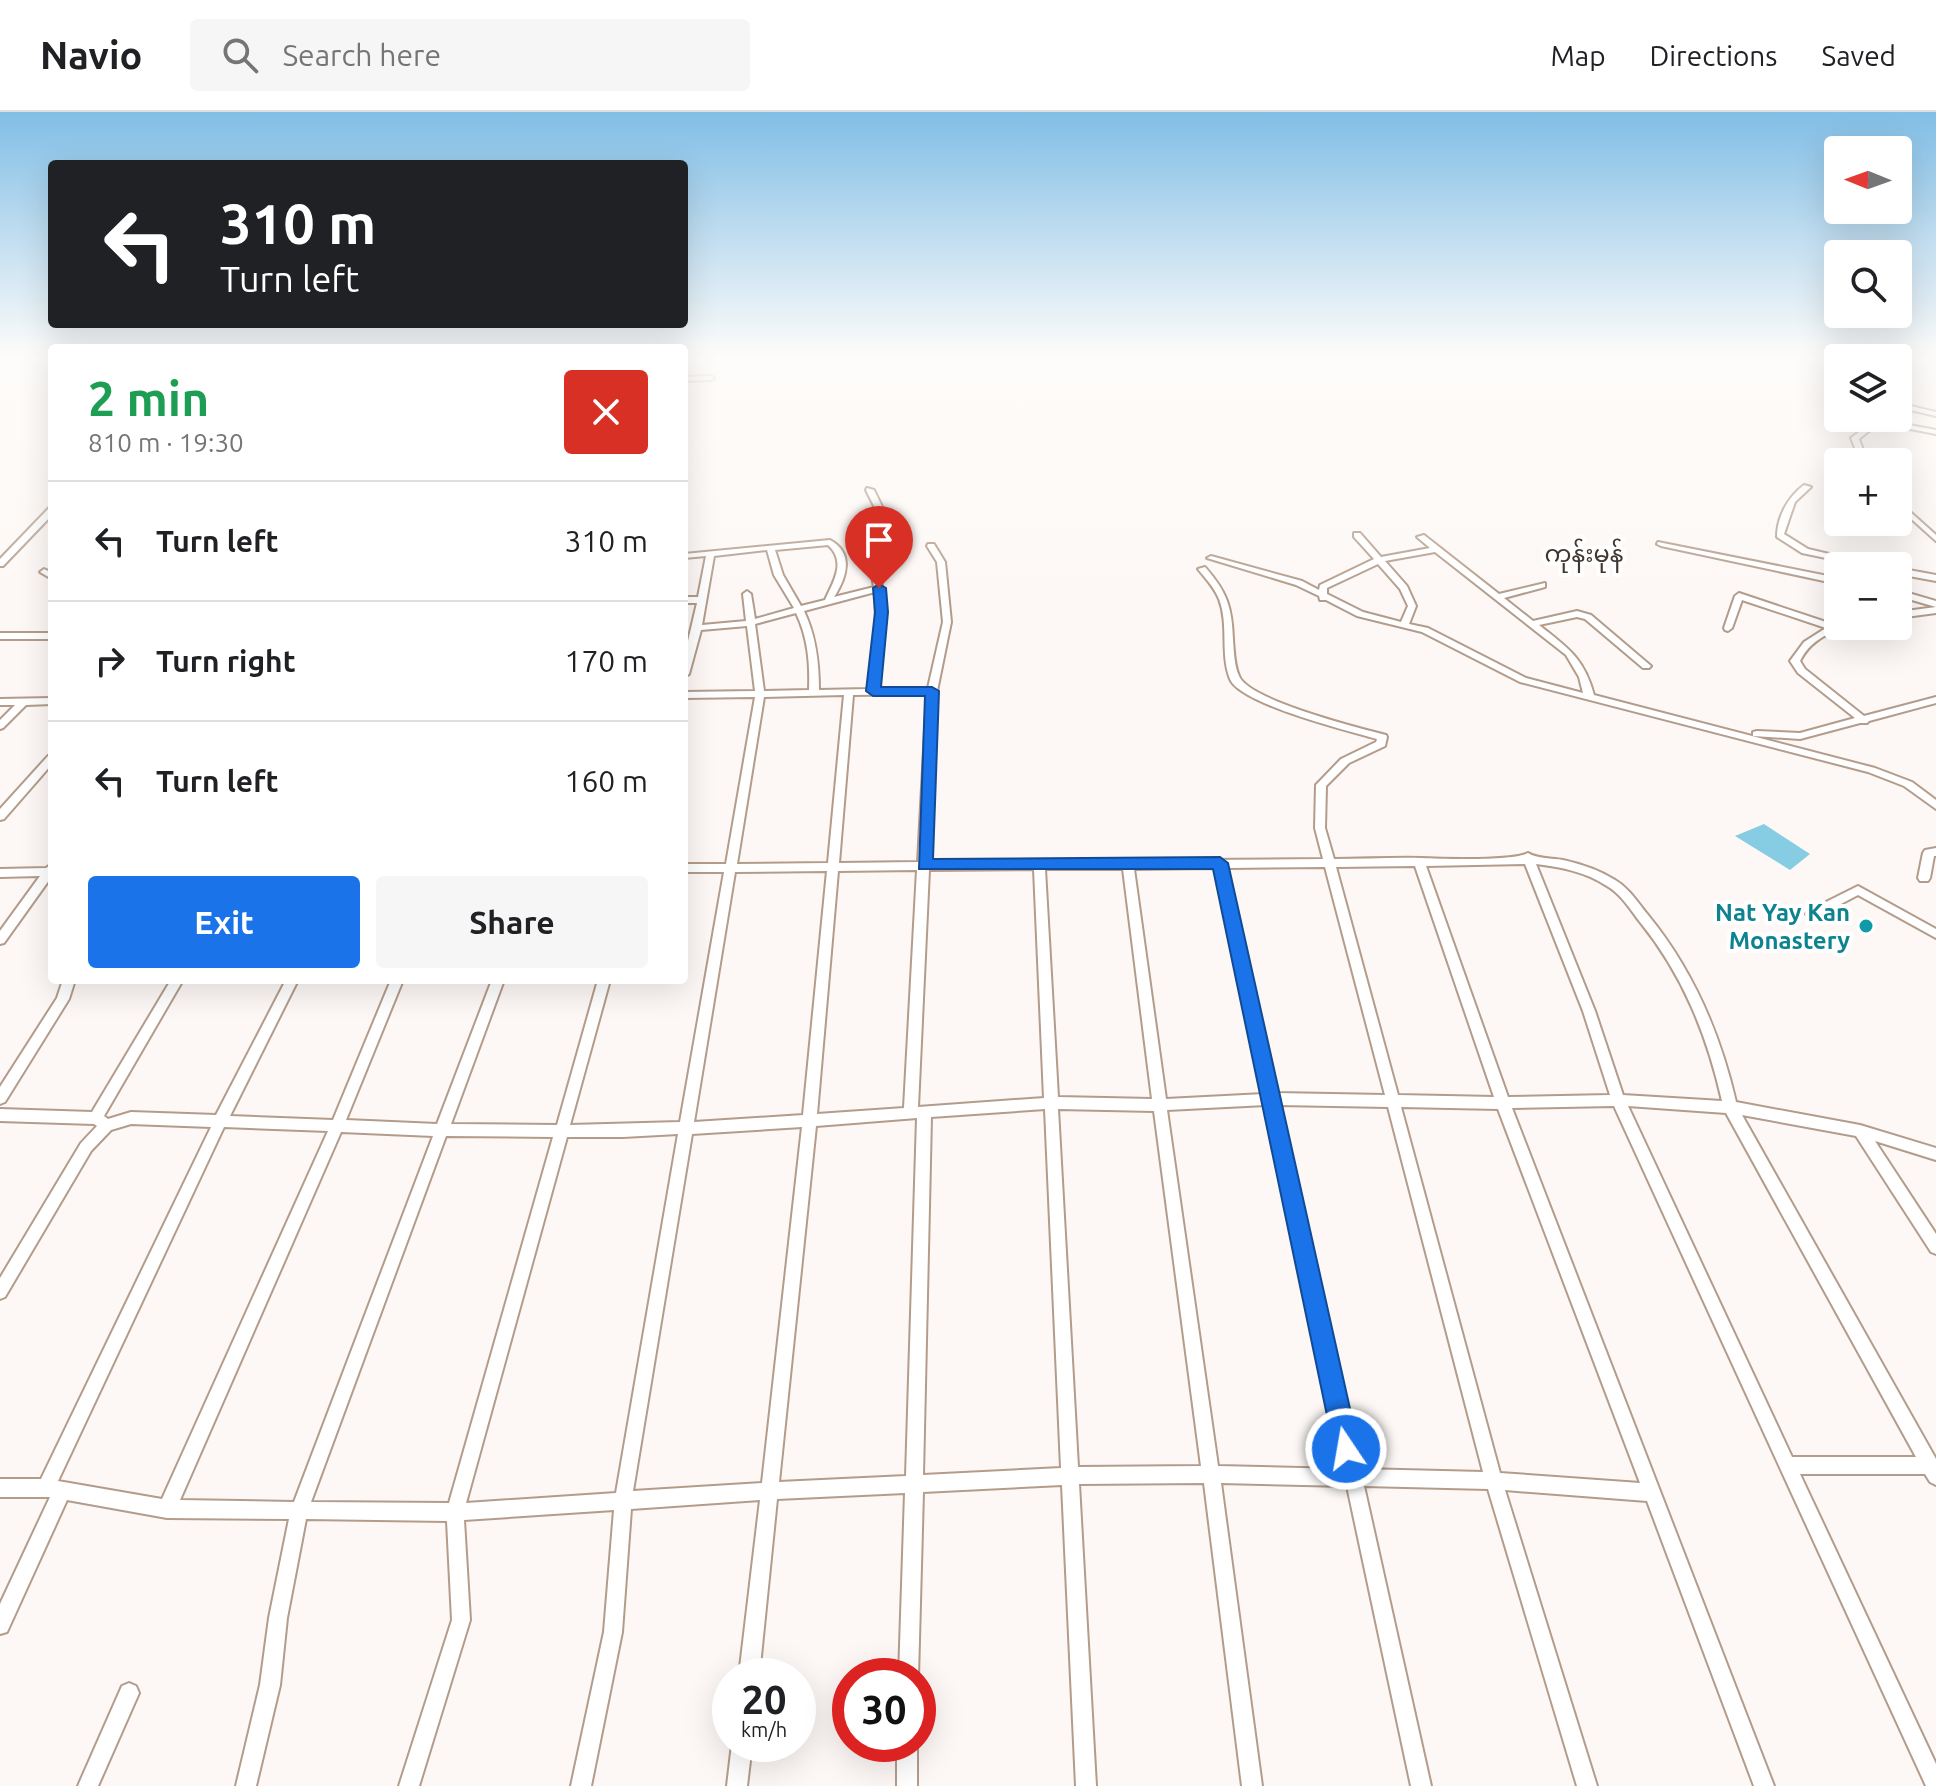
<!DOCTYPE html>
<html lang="en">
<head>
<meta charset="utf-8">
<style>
	:root { --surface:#fff; --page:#f6f6f6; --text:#202124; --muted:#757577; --line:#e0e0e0; --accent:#1a73e8 }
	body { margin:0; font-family:Ubuntu,"Noto Sans Myanmar",sans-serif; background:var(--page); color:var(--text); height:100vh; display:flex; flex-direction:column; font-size:30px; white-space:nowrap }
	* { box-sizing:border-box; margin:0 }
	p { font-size:26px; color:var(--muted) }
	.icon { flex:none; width:44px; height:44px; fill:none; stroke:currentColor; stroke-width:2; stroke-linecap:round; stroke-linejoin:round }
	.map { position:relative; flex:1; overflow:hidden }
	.details { position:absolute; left:48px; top:232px; width:640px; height:640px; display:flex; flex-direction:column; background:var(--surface); border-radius:8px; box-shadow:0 8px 32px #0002 }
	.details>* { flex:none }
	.hud { position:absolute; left:48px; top:48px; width:640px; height:168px; border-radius:8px; box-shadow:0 8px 32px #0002; background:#202124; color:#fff; overflow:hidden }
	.needle { width:52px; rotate:271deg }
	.controls { position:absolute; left:1824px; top:24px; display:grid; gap:16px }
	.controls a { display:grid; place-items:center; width:88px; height:88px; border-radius:8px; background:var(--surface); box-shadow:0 8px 32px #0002; font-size:40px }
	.speed { position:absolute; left:712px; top:1546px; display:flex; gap:16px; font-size:40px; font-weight:700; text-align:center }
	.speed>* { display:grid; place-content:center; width:104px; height:104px; border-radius:50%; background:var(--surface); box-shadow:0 8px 32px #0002; line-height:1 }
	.speed small { font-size:20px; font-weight:400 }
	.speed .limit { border:12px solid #d22; background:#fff; color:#111 }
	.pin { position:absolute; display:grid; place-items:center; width:68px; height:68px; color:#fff; margin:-82px -34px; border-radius:50% 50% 50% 0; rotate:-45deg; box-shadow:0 0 8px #0007 }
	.pin .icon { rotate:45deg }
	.me { position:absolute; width:88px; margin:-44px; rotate:348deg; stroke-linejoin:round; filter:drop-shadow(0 0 6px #0008) }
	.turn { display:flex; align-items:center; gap:28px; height:168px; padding:0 40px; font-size:36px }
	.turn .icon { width:104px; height:104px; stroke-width:2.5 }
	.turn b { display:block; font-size:56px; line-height:68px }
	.round { display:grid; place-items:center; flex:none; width:84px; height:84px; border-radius:8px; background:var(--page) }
	.headline { display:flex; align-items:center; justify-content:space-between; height:136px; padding:0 40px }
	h1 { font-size:48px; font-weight:700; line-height:60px; color:#1e9e55 }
	.action { display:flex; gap:16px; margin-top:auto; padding:16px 40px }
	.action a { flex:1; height:92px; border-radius:8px; background:var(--accent); color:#fff; font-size:32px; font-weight:700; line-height:92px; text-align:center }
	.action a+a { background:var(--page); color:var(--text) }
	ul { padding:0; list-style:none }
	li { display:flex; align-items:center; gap:24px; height:120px; padding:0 40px; border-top:2px solid var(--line) }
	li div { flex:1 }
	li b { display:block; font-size:30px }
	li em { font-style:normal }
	header { display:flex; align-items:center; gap:48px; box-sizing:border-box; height:112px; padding:0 40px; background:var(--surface); border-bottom:2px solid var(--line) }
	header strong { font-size:38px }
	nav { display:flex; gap:44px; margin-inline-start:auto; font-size:28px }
	.search { width:560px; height:72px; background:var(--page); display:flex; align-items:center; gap:20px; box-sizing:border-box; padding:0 28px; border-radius:8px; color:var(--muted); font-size:30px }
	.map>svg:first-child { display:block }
</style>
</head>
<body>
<header>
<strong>Navio</strong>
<div class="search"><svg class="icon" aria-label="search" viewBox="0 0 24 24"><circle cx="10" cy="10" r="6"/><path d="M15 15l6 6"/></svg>Search here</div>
<nav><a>Map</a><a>Directions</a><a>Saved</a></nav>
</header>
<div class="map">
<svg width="1936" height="1674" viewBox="0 0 1936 1674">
	<rect width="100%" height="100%" fill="#fdf8f5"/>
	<!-- water -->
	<polygon fill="#86cde3" points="1764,712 1810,742 1790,758 1735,724"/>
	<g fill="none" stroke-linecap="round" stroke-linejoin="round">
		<defs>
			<g id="street">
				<polygon points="1909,248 1917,248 1906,254 1900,264 1898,265 1900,253"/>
				<polygon points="684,265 711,264 714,266 711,268 684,269"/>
				<polygon points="1898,291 1936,300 1936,304 1898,295"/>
				<polygon points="1877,306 1884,306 1883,308 1936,318 1936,322 1879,311 1859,327 1863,338 1877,350 1869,350 1857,341 1851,326"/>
				<path d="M 1804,373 L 1811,375 L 1795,390 L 1784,422 L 1808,437 L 1880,454 L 1864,454 L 1802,441 L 1777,425 C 1777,405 1788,385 1804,373 Z"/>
				<path d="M 867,376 L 874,378 L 890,411 L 874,418 L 885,496 L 878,577 L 928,576 L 943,510 L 937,450 L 927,434 L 928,432 L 934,432 L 945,450 L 951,510 L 937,579 L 929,750 L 1323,747 L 1315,716 L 1316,673 L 1341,647 L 1376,630 L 1377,627 C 1349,619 1240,592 1230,567 C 1220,542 1229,513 1219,487 C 1214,475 1206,467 1198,457 L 1205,455 C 1227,480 1232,495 1233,528 C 1234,539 1234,553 1239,564 C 1248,588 1359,616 1386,623 L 1387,625 L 1385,634 L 1349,651 L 1326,674 L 1325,716 L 1334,747 C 1363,747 1394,745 1422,746 C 1442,747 1514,749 1528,741 C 1537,747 1552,746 1563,748 C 1581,752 1599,758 1615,768 C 1629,776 1638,791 1648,803 C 1693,858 1720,921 1736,990 L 1860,1013 L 1936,1036 L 1936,1048 L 1875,1029 L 1936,1122 L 1936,1142 L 1931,1140 L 1856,1024 L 1742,1003 L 1936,1347 L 1936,1373 L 1930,1370 L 1925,1362 L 1800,1362 L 1936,1652 L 1936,1674 L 1926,1674 L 1614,994 L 1512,996 L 1774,1674 L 1754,1674 L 1647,1389 L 1505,1378 L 1597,1674 L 1577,1674 L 1488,1377 L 1364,1374 L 1431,1674 L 1411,1674 L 1347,1374 L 1221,1371 L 1262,1674 L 1242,1674 L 1204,1371 L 1079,1372 L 1096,1674 L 1076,1674 L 1062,1373 L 923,1380 L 918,1565 L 899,1564 L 905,1381 L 777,1387 L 759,1564 L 739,1564 L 760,1388 L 631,1397 L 622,1520 L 591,1674 L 571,1674 L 604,1520 L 614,1398 L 464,1408 L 470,1508 L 419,1674 L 399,1674 L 452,1508 L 447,1409 L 306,1407 L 287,1506 L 280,1573 L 256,1674 L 236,1674 L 260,1573 L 269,1506 L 289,1407 L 167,1406 L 67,1388 L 7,1520 L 0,1522 L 0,1492 L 50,1385 L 0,1385 L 0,1367 L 41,1367 L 211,1015 L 131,1012 L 111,1018 L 91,1039 L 5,1185 L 0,1187 L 0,1166 L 81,1031 L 97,1014 L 94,1012 L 0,1009 L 0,997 L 92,1000 L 171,868 L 183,868 L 104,1004 L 108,1007 L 131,1000 L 216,1003 L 286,868 L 298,868 L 230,1004 L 333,1008 L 391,868 L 403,868 L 346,1008 L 437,1012 L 492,868 L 504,868 L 451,1012 L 557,1013 L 598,868 L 610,868 L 570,1013 L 680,1010 L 724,760 L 684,760 L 684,752 L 726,752 L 755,585 L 684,586 L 684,580 L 755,579 L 747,514 L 701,518 L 689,562 L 684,565 L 684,546 L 697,491 L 684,491 L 684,485 L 698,485 L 706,444 L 684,446 L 684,442 L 830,428 C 854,441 847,465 834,485 L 874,475 L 866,432 L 866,417 L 882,410 L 866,378 ZM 828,433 C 847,450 833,470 825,488 L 801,494 L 783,463 L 775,438 ZM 767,438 L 774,463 L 794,496 L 755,507 L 751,482 L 747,479 L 743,482 L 746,509 L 702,513 L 714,444 ZM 875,480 L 876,508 L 868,577 L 819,578 C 819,550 816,524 804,499 ZM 796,501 C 808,526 810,551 809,578 L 764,579 L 755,512 ZM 927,582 L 918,750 L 839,751 L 853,583 ZM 844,583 L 828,751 L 737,752 L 764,585 ZM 1525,752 L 1583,899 L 1610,983 L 1508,985 L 1426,754 ZM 1536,752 C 1561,755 1586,760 1607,774 C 1621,782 1630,797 1640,810 C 1683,863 1707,923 1722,989 L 1623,983 L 1595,899 ZM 1415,754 L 1494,985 L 1398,983 L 1336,755 ZM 1325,755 L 1385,983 L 1277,981 L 1227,756 ZM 1215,756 L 1264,982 L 1166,987 L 1134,757 ZM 1034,757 L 1044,986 L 918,995 L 929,758 ZM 1045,757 L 1123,757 L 1152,987 L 1058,985 ZM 917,758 L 904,996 L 817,1002 L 838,759 ZM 827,759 L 803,1003 L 694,1010 L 735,760 ZM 1266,993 L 1343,1357 L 1218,1354 L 1167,998 ZM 1279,993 L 1388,995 L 1483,1360 L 1361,1357 ZM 1628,994 L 1726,1001 L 1916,1345 L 1792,1345 ZM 1401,995 L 1498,997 L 1640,1371 L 1500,1361 ZM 1045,997 L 1061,1356 L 923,1363 L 931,1005 ZM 1058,997 L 1154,999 L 1201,1354 L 1078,1355 ZM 917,1006 L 906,1364 L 779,1370 L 816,1014 ZM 224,1015 L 328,1019 L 162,1387 L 58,1369 ZM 802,1015 L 762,1371 L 633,1379 L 692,1022 ZM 341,1020 L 433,1024 L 294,1390 L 180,1388 ZM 678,1022 L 616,1381 L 466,1391 L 567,1025 L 623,1025 ZM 446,1024 L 553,1025 L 449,1391 L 311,1390 Z"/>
				<polygon points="1898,389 1936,423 1936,429 1898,395"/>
				<polygon points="49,396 52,396 52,403 3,454 0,454 0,447"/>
				<path d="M 1354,421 L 1360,421 L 1381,445 L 1430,436 L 1417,425 L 1424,423 L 1499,482 L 1545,471 L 1545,475 L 1504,486 L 1533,509 L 1577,499 L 1591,503 L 1651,554 L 1649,556 L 1643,556 L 1585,507 L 1577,505 L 1539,513 C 1568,536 1584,546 1594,583 L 1875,656 L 1912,670 L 1936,688 L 1936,697 L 1904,674 L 1868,660 L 1520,570 L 1422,520 L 1357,504 L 1326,488 L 1320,488 L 1319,484 L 1296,473 L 1207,446 L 1211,444 L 1302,469 L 1319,478 L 1320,473 L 1374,447 L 1354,425 ZM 1435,440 L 1566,543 L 1579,565 L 1583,581 L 1526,566 L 1428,516 L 1409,512 L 1416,494 L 1407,474 L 1385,449 ZM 1378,452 L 1400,477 L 1408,494 L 1401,510 L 1363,500 L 1327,482 L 1327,476 Z"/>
				<polygon points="1658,430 1838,466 1838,472 1661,434 1657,432"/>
				<polygon points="1898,456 1936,463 1936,469 1898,462"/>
				<polygon points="44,457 52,461 52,467 40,460"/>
				<polygon points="1898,478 1936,489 1936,495 1898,484"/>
				<path d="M 1739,481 L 1835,513 L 1838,512 L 1838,514 L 1844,514 C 1826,523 1810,529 1800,549 L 1805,557 L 1864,604 L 1936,585 L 1936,591 L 1869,609 L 1867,611 L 1860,611 L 1800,627 L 1753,624 L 1753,620 L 1757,619 L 1800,621 L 1855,606 L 1798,561 L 1790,549 L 1804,530 L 1826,516 L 1742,488 L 1732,516 L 1728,519 L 1725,518 L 1724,516 L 1735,484 Z"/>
				<polygon points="1936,495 1936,501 1898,506 1898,500"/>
				<rect x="0" y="521" width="52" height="6"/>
				<polygon points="52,586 52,592 26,593 3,616 0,617 0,608 15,593 0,593 0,587"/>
				<polygon points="52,643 52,652 4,707 0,708 0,697 48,644"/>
				<polygon points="1936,736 1936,744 1934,744 1930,766 1928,769 1920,769 1918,766 1923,741 1925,738"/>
				<polygon points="52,752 52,764 4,831 0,832 0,819 40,764 0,765 0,757 46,756"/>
				<polygon points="1858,774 1936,817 1936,826 1858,783 1816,805 1808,805 1806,802 1808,799"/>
				<polygon points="63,868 75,868 69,887 5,990 0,992 0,975 57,886"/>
				<polygon points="129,1571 136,1574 139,1581 98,1674 78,1674 122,1574"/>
				<polygon points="732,1632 752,1632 747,1674 727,1674"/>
				<rect x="897" y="1632" width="20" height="42"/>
			</g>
		</defs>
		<!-- street casing -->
		<use href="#street" stroke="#b39c8b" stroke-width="4"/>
		<!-- street -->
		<use href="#street" fill="#fff" fill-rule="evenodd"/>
	</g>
	<!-- sky -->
	<linearGradient id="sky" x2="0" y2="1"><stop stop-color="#81bee6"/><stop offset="0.51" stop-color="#fefcfa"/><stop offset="1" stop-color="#fefcfa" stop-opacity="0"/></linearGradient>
	<rect width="1936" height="482" fill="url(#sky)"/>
	<!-- route -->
	<polygon fill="#1a73e8" stroke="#114b97" stroke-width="2" points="879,472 886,476 888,500 881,575 932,575 939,579 933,747 1220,745 1228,751 1359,1337 1355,1346 1346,1350 1337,1346 1334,1337 1213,757 919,757 925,584 873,584 866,579 875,500 873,476"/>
	<!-- markers -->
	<circle fill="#0f9aa8" stroke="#fff" stroke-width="3" cx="1866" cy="814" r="8"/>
	<g text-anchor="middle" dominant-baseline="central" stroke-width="8" stroke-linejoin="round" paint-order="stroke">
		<!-- far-quarter labels -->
		<g font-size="24" fill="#413730" stroke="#fff">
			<text x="1584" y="441">ကုန်းမုန်</text>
		</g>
		<!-- culture labels -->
		<g font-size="24" font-weight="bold" fill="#0d838f" stroke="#fff" text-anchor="end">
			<text x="1850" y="800">Nat Yay Kan<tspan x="1850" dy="28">Monastery</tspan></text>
		</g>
	</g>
</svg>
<div class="controls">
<a><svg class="needle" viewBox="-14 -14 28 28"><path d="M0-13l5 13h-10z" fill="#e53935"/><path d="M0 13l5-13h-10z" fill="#757577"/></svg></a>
<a><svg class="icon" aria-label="search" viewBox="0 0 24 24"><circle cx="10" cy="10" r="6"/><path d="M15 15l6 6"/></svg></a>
<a><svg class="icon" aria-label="layers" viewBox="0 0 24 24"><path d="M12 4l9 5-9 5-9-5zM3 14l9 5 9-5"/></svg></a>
<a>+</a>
<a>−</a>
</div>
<div class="speed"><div>20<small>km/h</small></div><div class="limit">30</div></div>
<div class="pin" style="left:879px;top:476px;background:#d93025"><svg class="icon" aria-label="arrive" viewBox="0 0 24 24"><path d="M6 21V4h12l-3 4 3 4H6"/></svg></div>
<svg class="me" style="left:1346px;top:1337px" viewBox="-20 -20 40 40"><circle r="17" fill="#1a73e8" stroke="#fff" stroke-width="3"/><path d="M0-11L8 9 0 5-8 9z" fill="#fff"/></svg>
<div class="hud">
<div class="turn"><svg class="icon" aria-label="left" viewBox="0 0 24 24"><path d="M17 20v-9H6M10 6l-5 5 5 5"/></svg><div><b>310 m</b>Turn left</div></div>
</div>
<section class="details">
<div class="headline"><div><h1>2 min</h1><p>810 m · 19:30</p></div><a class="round" style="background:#d93025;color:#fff"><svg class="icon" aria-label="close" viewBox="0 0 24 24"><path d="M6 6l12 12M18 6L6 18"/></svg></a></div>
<ul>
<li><svg class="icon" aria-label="left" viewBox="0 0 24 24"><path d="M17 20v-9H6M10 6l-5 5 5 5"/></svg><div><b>Turn left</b></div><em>310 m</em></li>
<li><svg class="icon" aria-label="right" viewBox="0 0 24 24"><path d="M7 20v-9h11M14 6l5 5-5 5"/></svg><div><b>Turn right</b></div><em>170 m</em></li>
<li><svg class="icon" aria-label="left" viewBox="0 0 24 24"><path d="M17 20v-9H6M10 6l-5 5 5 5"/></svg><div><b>Turn left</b></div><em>160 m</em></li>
</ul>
<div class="action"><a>Exit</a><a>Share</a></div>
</section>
</div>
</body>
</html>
